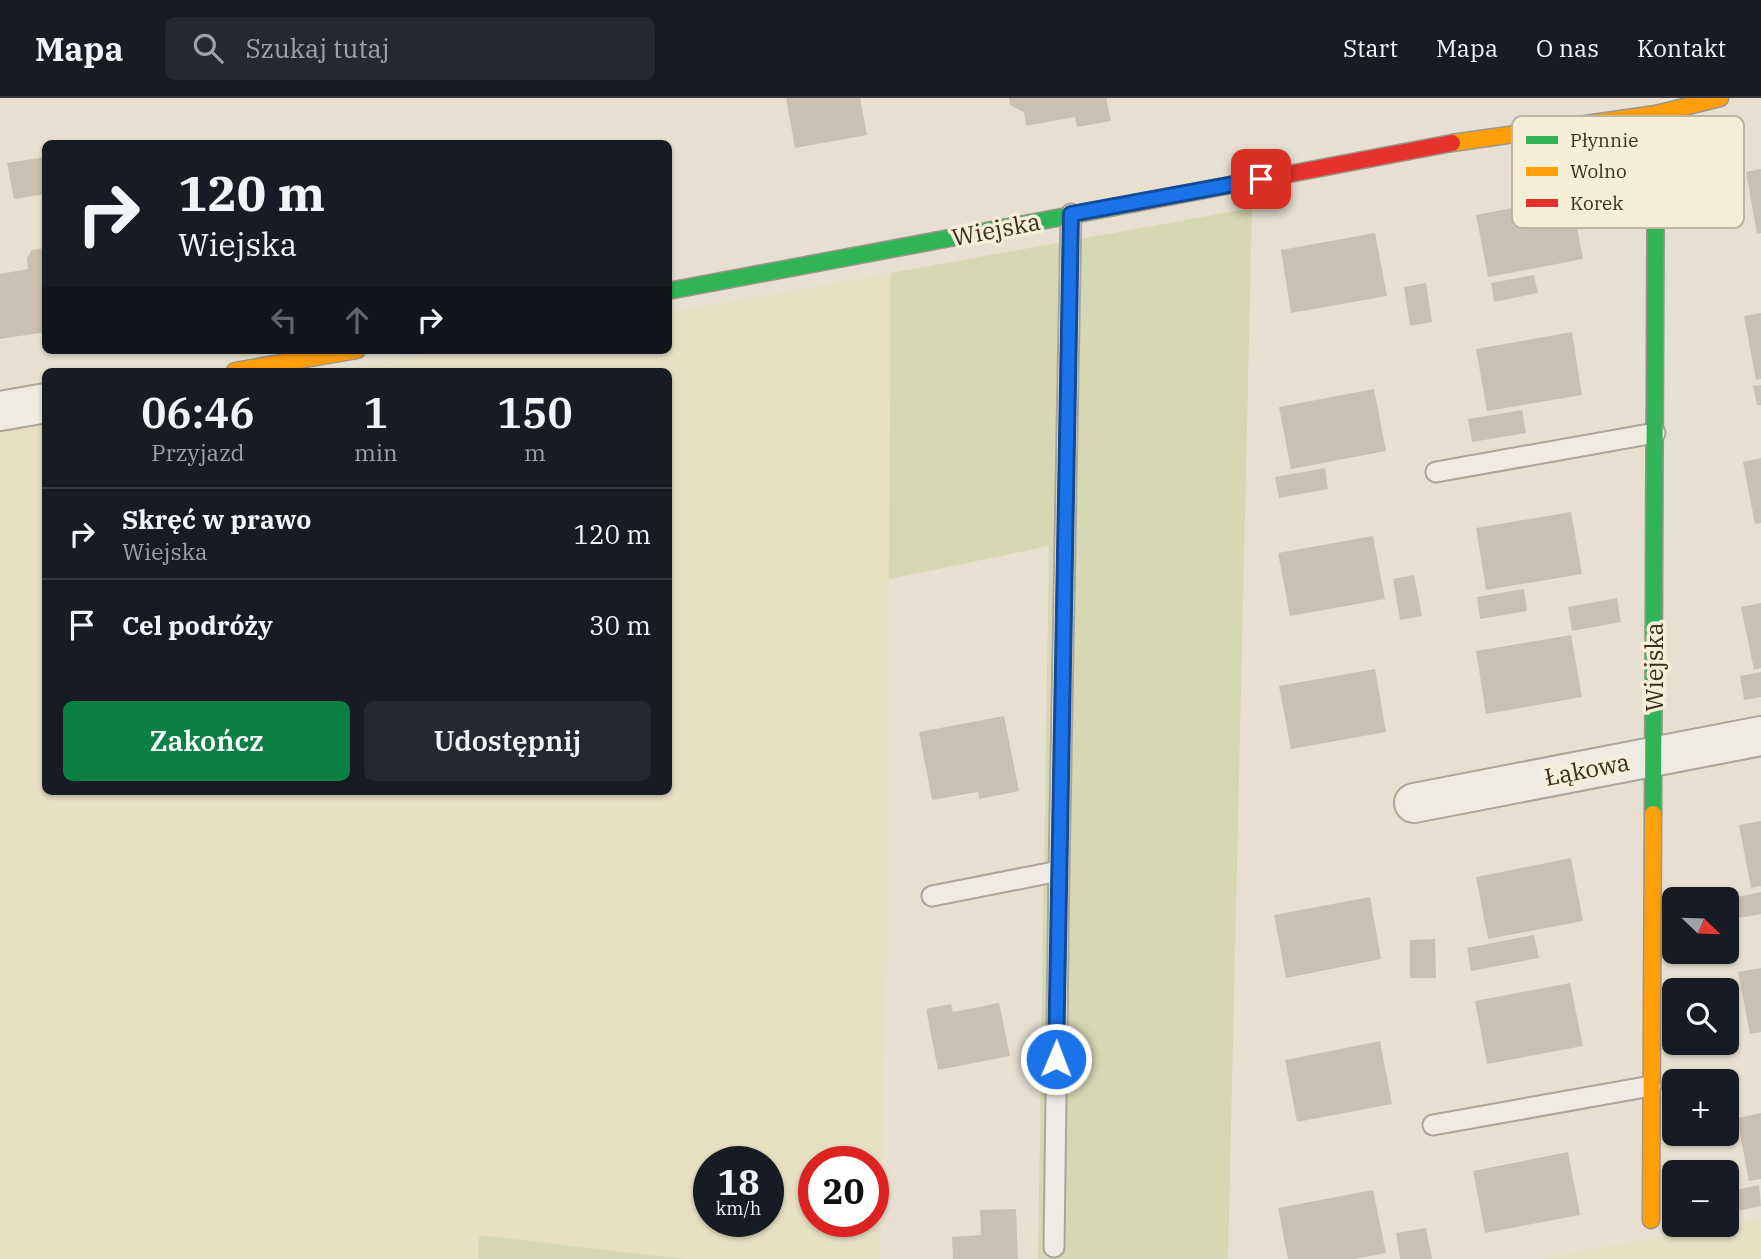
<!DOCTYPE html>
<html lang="pl">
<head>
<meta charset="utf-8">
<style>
	:root { --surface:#171b24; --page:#242831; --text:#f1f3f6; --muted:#9ea1a6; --line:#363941; --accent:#0b8043 }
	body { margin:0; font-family:"IBM Plex Serif",serif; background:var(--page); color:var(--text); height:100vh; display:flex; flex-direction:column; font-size:26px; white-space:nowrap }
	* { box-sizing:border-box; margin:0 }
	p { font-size:23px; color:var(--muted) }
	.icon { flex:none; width:38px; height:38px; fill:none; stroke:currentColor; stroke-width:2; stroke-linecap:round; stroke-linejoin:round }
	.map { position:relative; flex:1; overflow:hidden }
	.drawer { position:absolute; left:42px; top:270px; width:630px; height:427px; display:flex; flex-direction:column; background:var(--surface); border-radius:10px; box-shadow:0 2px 5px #0004 }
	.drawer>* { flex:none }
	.hud { position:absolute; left:42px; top:42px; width:630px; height:214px; border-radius:10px; box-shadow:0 2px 5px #0004; background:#171b24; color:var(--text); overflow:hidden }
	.needle { width:46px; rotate:113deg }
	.controls { position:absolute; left:1662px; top:789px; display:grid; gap:14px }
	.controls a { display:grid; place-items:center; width:77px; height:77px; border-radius:10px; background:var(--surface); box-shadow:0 2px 5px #0004; font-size:35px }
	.speed { position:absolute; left:693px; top:1048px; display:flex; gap:14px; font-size:35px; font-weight:700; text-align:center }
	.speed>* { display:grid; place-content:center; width:91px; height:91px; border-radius:50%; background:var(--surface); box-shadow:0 2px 5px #0004; line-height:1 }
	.speed small { font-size:18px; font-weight:400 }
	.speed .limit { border:10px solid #d22; background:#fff; color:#111 }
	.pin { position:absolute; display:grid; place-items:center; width:60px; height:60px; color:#fff; margin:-30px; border-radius:14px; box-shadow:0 4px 10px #0006 }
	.me { position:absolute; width:77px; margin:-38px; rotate:1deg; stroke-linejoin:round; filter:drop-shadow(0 0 5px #0008) }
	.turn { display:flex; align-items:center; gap:24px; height:147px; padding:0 21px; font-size:32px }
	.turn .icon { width:91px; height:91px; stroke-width:2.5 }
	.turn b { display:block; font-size:49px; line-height:60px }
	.lanes { display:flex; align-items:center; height:66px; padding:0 21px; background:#0003; justify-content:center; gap:35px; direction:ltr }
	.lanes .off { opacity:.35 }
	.eta { display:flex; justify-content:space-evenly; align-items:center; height:119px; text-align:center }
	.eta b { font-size:42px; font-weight:600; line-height:49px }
	.action { display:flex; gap:14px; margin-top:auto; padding:14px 21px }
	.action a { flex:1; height:80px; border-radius:10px; background:var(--accent); color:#fff; font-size:28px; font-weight:600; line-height:80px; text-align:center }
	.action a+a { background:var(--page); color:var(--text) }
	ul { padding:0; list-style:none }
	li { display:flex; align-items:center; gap:21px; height:91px; padding:0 21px; border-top:2px solid var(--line) }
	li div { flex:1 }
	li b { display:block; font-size:26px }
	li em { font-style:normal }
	header { display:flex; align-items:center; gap:42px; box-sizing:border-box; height:98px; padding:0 35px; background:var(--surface); border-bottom:2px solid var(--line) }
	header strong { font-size:33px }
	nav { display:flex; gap:38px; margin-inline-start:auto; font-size:24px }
	.search { width:490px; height:63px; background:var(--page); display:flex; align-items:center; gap:18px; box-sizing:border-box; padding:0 24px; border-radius:10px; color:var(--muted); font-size:26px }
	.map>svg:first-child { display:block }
</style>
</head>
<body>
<header>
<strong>Mapa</strong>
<div class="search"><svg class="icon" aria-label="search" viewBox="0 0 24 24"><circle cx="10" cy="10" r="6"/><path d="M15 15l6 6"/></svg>Szukaj tutaj</div>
<nav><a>Start</a><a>Mapa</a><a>O nas</a><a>Kontakt</a></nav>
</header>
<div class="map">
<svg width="1761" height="1161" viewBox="0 0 1761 1161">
	<rect width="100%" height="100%" fill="#e7e0d1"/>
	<!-- farmland -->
	<g fill="#e6dfc2" fill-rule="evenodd">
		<path d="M 891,175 L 888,772 L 880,1161 L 683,1161 L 479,1137 L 478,1161 L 0,1161 L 0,332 L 45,324 L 46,693 L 668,693 L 668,273 L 334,273 L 453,252 L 668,252 L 669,214 ZM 709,1064 L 768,1064 L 768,1124 L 709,1124 ZM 814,1064 L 873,1064 L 873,1124 L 814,1124 Z"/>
		<polygon points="1761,1121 1761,1161 1536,1161"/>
	</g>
	<!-- green -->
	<g fill="#d6d7b3">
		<polygon points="1252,110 1228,1161 1038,1161 1049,448 889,481 891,175"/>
		<polygon points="479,1137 683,1161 478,1161"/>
	</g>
	<!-- building -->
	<g fill="#cbbfb2">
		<polygon points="786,0 860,0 867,37 795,50"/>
		<polygon points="1009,0 1106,0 1111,23 1077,29 1075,19 1026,28 1024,14 1010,7"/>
		<polygon points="46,59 46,96 14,101 7,65"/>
		<polygon points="1761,71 1761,135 1757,136 1746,74"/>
		<polygon points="1571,99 1583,161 1488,179 1476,117"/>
		<polygon points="1375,135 1387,198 1291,215 1281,152"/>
		<polygon points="46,150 46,234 0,241 0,176 28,171 27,160 32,152"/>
		<polygon points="1534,177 1538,195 1494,204 1491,185"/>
		<polygon points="1426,185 1432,224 1410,228 1404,189"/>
		<polygon points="1761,215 1761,281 1756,282 1744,218"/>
		<polygon points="1572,234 1582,297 1487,313 1476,251"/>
		<polygon points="1761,287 1761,307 1757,307 1753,288"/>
		<polygon points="1374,291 1386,353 1291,371 1279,309"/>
		<polygon points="1522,312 1526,335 1472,344 1468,321"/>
		<polygon points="1761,360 1761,425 1755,426 1743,364"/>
		<polygon points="1325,370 1328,391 1279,400 1275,379"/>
		<polygon points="1571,414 1582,476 1486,492 1476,430"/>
		<polygon points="1373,438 1385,501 1290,518 1278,455"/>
		<polygon points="1414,477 1422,518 1400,522 1393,481"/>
		<polygon points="1524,491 1527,513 1480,521 1477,499"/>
		<polygon points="1617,500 1621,524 1572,533 1568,509"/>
		<polygon points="1761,505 1761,570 1754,572 1741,509"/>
		<polygon points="1571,537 1582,599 1486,616 1476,553"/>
		<polygon points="1375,571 1386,634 1291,651 1279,588"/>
		<polygon points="1761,574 1761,599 1744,602 1740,578"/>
		<polygon points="1004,618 1019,693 979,701 978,694 932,702 919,634"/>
		<polygon points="1761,723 1761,788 1751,790 1739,727"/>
		<polygon points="1571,760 1583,823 1488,841 1476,779"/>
		<polygon points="1761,794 1761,816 1727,822 1727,801"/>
		<polygon points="1370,799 1381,861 1286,880 1274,817"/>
		<polygon points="1534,837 1539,860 1471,873 1467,850"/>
		<polygon points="1435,841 1436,880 1410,880 1410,842"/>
		<polygon points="1761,870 1761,934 1750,936 1738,874"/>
		<polygon points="1570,885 1583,948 1487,966 1475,903"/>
		<polygon points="999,905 1010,958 938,972 926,911 951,906 953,914"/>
		<polygon points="1380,943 1392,1006 1297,1024 1285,962"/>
		<polygon points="1761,1015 1761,1081 1749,1083 1737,1020"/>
		<polygon points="1568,1054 1580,1117 1485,1135 1473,1073"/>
		<polygon points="1759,1087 1761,1108 1728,1115 1727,1094"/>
		<polygon points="1373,1092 1386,1155 1355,1161 1288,1161 1278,1110"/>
		<polygon points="1016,1111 1018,1161 953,1161 952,1139 981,1137 980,1112"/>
		<polygon points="1426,1130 1432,1161 1400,1161 1396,1135"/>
	</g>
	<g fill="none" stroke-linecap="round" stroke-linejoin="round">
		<defs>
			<g id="lane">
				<polyline points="1436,374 1655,335"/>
				<polyline points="932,798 1059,773"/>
				<polyline points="1433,1027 1651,988"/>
				<polyline points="1054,1149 1059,773 1071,116"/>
			</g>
			<g id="street">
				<polyline points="0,313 46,305"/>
				<polyline points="1414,705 1761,638"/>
			</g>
			<g id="fast">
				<polyline points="668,193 1136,105"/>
				<polyline points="1653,716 1656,16"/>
			</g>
			<g id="slow">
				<polyline points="1452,45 1656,16 1720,0"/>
				<polyline points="235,273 357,252"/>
				<polyline points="1651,1122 1653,716"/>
			</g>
			<polyline id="jam" points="1136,105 1452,45"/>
		</defs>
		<!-- lane casing -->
		<use href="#lane" stroke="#ada599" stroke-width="23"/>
		<!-- street casing -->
		<use href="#street" stroke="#ada599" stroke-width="42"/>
		<!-- fast casing -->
		<use href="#fast" stroke="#9c958a" stroke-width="19"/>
		<!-- slow casing -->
		<use href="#slow" stroke="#9c958a" stroke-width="19"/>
		<!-- jam casing -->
		<use href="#jam" stroke="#9c958a" stroke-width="19"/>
		<!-- lane -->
		<use href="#lane" stroke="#efebe3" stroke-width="19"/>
		<!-- street -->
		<use href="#street" stroke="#efebe3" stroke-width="38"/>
		<!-- fast -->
		<use href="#fast" stroke="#30b455" stroke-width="16"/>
		<!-- slow -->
		<use href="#slow" stroke="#ff9f0a" stroke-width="16"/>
		<!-- jam -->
		<use href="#jam" stroke="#e5322d" stroke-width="16"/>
	</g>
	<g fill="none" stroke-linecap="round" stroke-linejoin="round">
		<defs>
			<polyline id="route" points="1056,961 1071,116 1261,81"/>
		</defs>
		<!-- route casing -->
		<use href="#route" stroke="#114b97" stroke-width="18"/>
		<!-- route -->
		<use href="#route" stroke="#1a73e8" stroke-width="12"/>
	</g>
	<g text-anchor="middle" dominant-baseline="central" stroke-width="7" stroke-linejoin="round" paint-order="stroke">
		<!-- street labels -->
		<g font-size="24" fill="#3d2e20" stroke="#f7eed8">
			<text transform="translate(996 131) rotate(-11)">Wiejska</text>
			<text transform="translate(1654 569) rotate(-90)">Wiejska</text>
			<text transform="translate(1587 671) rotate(-11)">Łąkowa</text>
		</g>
	</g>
	<!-- legend -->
	<rect x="1512" y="18" width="232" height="112" rx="10" fill="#f7eed8" stroke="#bfb4a1" stroke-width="2"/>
	<rect x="1526" y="38" width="32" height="8" fill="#30b455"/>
	<rect x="1526" y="69" width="32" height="9" fill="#ff9f0a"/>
	<rect x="1526" y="101" width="32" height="8" fill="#e5322d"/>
	<g font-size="19" fill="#3d2e20">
		<text x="1570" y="49">Płynnie</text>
		<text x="1570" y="80">Wolno</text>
		<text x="1570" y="112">Korek</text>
	</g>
</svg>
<div class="controls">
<a><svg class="needle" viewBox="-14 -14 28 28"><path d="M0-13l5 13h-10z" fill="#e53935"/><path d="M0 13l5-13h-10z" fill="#9ea1a6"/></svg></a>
<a><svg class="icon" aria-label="search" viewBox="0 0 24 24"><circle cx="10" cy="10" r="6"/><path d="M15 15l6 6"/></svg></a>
<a>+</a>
<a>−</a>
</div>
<div class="speed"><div>18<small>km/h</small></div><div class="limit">20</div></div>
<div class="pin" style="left:1261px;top:81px;background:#d93025"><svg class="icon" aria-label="arrive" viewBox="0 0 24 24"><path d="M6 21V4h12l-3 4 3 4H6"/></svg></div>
<svg class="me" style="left:1056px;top:961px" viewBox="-20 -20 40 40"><circle r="17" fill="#1a73e8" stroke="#fff" stroke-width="3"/><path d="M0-11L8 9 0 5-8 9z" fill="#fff"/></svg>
<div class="hud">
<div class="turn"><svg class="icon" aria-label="right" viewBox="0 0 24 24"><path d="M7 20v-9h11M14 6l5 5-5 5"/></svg><div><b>120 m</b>Wiejska</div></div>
<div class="lanes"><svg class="icon off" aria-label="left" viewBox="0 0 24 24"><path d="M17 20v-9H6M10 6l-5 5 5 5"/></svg><svg class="icon off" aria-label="ahead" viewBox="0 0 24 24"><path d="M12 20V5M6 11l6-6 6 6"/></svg><svg class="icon" aria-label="right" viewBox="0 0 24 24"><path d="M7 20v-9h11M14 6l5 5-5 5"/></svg></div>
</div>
<section class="drawer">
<div class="eta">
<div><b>06:46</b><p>Przyjazd</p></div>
<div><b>1</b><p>min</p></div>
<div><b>150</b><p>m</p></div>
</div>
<ul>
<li><svg class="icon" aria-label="right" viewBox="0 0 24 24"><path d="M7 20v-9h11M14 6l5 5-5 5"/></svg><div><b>Skręć w prawo</b><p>Wiejska</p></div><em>120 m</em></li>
<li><svg class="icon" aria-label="arrive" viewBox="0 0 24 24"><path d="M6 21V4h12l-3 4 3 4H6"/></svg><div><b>Cel podróży</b></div><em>30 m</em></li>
</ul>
<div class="action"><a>Zakończ</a><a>Udostępnij</a></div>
</section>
</div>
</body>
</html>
